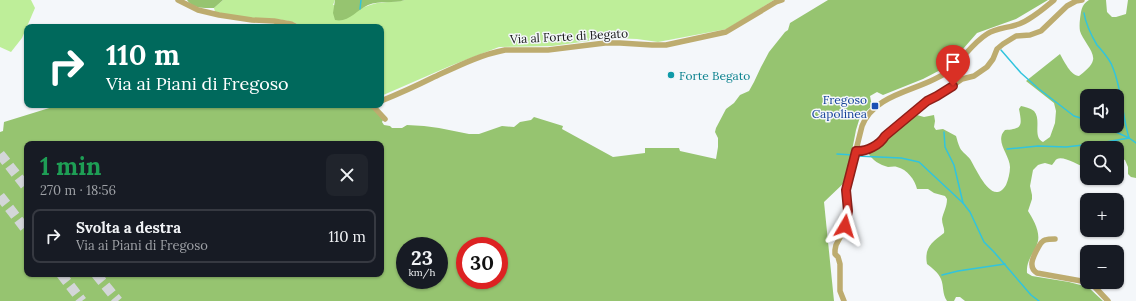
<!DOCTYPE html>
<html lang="it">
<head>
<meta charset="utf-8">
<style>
	:root { --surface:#171b24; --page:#20242c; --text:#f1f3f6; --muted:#9ea1a6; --line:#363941 }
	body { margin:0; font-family:Lora,serif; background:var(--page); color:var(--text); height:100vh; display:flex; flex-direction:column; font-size:15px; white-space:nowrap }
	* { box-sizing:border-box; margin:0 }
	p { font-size:13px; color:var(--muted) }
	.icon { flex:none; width:22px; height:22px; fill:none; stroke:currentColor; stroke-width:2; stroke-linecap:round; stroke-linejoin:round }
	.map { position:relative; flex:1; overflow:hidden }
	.drawer { position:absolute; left:24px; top:141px; width:360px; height:136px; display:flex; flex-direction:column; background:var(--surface); border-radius:8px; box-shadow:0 1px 3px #0004 }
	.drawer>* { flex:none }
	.guide { position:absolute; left:24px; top:24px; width:360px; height:84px; border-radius:8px; box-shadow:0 1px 3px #0004; background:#00695c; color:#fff; overflow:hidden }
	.controls { position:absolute; left:1080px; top:89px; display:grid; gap:8px }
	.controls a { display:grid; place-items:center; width:44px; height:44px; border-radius:8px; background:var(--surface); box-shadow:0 1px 3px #0004; font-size:20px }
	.speed { position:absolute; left:396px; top:237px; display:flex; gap:8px; font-size:20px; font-weight:700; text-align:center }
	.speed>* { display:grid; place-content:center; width:52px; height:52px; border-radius:50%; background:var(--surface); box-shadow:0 1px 3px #0004; line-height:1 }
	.speed small { font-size:10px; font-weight:400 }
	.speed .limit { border:6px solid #d22; background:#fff; color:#111 }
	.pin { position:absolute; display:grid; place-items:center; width:34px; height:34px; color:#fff; margin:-41px -17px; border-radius:50% 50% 50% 0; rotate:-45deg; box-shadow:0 0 4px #0007 }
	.pin .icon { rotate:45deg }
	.me { position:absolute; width:44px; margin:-22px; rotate:7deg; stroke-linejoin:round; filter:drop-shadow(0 0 3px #0008) }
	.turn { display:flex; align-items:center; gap:14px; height:84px; padding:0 16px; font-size:18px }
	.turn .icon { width:52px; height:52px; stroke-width:2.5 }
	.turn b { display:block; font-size:28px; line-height:34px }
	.round { display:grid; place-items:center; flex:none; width:42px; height:42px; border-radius:8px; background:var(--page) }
	.head { display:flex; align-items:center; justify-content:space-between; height:68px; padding:0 16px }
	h1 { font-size:24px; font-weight:700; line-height:30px; color:#1e9e55 }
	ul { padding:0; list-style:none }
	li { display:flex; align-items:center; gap:12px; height:54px; margin:0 8px 6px; padding:0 8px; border:2px solid var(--line); border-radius:8px }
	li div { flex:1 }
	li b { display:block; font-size:15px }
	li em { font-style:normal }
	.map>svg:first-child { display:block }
</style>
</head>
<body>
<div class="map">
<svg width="1136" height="301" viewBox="0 0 1136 301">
	<rect width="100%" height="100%" fill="#f4f7fa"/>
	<!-- green -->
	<g fill="#beee99">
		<polygon points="0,0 31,0 35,8 22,38 11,52 0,47"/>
		<path d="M 223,0 L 335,0 L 333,5 L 362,8 L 370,5 L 377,3 L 401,1 L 405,0 L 774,0 L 727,29 L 658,42 L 637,39 L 611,38 L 552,46 L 499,47 L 450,66 L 381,96 L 381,27 L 301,27 C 293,17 256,19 243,18 C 233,17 224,14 215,12 L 214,8 Z"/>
	</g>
	<!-- forest -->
	<g fill="#96c470" fill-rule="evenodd">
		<path d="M 187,0 L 223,0 L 214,8 C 204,8 193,9 187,0 Z"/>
		<path d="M 335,0 L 405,0 C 393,4 380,0 368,5 C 357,10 348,23 335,20 L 333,13 Z"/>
		<path d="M 828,0 L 1048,0 L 1016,19 L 977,33 L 948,66 L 923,79 L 883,95 L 877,92 L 870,96 L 872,106 L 860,117 L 856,130 L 846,181 L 824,202 L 834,301 L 0,301 L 0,132 L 3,131 L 4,122 L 59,105 L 75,105 L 76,108 L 86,105 L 365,105 L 373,108 L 383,120 L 382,122 L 384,125 L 390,126 L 392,128 L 402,128 L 407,125 L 424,126 L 439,128 L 469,134 L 479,134 L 502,126 L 514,127 L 520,122 L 531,120 L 534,117 L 563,126 L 562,129 L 613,157 L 645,153 L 645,148 L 679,148 L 680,151 L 716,159 L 718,147 L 718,138 L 715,132 L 716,128 L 726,109 L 734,103 L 740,95 L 749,91 L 754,82 L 761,67 L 769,52 L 785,32 L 788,30 L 790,23 ZM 27,144 L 381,144 L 381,274 L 27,274 ZM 405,246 L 439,246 L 439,280 L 405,280 ZM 465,246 L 499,246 L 499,280 L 465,280 Z"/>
		<path d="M 1089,0 L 1106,0 L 1107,12 L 1112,17 L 1116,17 L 1126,14 L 1128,0 L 1136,0 L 1136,178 L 1131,177 L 1128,174 L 1128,167 L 1125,160 L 1117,157 L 1117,148 L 1087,148 L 1086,167 C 1079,166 1063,155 1057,159 C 1055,160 1054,163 1052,165 L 1045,163 L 1041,164 L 1038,165 L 1033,170 L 1030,186 L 1032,195 L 1032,199 L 1028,211 C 1033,219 1040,231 1038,241 C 1035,253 1026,259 1027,273 L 1032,276 L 1069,282 L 1088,287 L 1103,301 L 965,301 L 960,297 L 956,297 L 954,301 L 947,301 C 942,294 944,286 941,279 C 938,272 932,268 927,264 C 924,248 932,242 944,233 C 945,228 942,225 942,219 C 943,213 947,207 947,199 L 945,196 L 934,193 L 928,189 L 917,189 C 915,180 907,169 897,167 C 894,166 891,167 888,167 C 880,165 872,160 868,153 L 877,147 L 901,126 L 914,117 L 917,115 L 924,117 L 934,115 L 935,121 L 934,127 L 936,130 L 943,129 L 956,136 C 957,139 958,144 960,148 C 962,152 967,155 970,159 C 976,168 992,208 1006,185 C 1008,180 1010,173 1010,167 C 1010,155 994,141 1005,130 C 1023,129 1022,125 1019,109 L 1021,106 C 1025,107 1030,108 1034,111 C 1042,120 1032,137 1043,142 L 1050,137 L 1055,123 L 1056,111 L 1054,103 L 1026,81 L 1060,54 C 1064,61 1071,76 1079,76 C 1084,72 1092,66 1093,60 C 1095,52 1082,39 1080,31 C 1079,25 1080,19 1081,12 C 1082,7 1084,3 1089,0 ZM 1087,96 L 1117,96 L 1117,126 L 1087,126 Z"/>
	</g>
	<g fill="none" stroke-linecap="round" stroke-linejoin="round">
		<!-- stream -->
		<g stroke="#31c4de" stroke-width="1.5">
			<polyline points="360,9 361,0"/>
			<path d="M 1084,13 C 1086,25 1091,35 1097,45 C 1103,52 1110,59 1113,68 C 1122,90 1122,115 1129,138"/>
			<polyline points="1001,50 1021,73 1039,89 1074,116 1087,120"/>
			<polyline points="1103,126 1129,138 1136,143"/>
			<polyline points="944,132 945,147 954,165 963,203"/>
			<polyline points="1007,149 1038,146 1066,147 1100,143 1129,138"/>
			<polyline points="837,154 853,155"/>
			<polyline points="857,156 901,158 919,162 963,203 970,212 984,242 994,252 1031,295 1039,301"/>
			<polyline points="942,275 958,271 1005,264"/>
		</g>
		<!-- highway-tunnel -->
		<g stroke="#d3d6d8" stroke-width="10" stroke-dasharray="10 5" stroke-linecap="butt">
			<polyline points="0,154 27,188"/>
			<polyline points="0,196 27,231"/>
			<polyline points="61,274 82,301"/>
			<polyline points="96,274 118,301"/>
		</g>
		<!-- street -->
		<g stroke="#bdac6f" stroke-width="5.5">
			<polyline points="178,0 198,10 219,15 252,20 274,21 291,24 297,27"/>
			<path d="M 381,101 C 398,94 416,86 432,78 C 456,67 479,55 505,50 L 548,50 L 605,43 L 620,43 L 652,45 L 666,45 L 726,32 L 776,2 L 782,0"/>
			<polyline points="372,105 385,119"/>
			<path d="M 856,151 C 866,152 880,145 885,136 L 927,101 L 945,91 L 962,79 L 974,76 L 987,67 L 993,59 L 997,49 L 1003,44 L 1016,36 L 1030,35 L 1041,31 L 1067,6 L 1076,1 L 1082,0"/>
			<path d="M 1055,239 C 1052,239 1048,239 1045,240 C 1040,241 1031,260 1032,265 C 1032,269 1034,271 1037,273 L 1087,282"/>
			<polyline points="1087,282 1092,284 1108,301"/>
			<path d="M 844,301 L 840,291 L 840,264 L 838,257 L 835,254 L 835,250 L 836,245 L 844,230 L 847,217 L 848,211 L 846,190 L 862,126 C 875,92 921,91 947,72 C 962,61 971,44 987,34 C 996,28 1008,28 1019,24 C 1032,19 1043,9 1054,0"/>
		</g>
	</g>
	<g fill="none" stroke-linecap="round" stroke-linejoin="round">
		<defs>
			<path id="route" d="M 845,226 L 848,211 L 846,190 L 856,151 C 866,152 880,145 885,136 L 927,101 L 937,96 L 953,86"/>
		</defs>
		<!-- route casing -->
		<use href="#route" stroke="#8d1f18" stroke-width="10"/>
		<!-- route -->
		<use href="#route" stroke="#d93025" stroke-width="7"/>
	</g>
	<!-- markers -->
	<circle fill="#0f9aa8" stroke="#f4f7fa" stroke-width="1.5" cx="671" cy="75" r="4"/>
	<rect fill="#1a4fb4" stroke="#f4f7fa" stroke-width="1.5" x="871" y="102" width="8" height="8" rx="2"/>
	<g text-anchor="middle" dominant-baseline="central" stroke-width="3" stroke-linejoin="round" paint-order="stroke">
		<!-- street labels -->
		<g font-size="12" fill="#18191a" stroke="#f4f7fa">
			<text transform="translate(569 36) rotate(-3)">Via al Forte di Begato</text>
		</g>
		<!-- culture labels -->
		<g font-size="12" fill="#0d838f" stroke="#f4f7fa" text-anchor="start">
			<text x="679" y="75">Forte Begato</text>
		</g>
		<!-- transit labels -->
		<g font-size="12" fill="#164399" stroke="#f4f7fa" text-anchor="end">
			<text x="867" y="99">Fregoso<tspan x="867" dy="14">Capolinea</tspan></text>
		</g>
	</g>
</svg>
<div class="controls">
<a><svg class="icon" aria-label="sound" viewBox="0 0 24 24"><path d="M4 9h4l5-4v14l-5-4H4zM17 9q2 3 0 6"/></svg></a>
<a><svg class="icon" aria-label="search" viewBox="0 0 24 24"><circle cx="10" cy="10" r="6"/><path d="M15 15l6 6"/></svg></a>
<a>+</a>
<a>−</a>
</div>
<div class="speed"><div>23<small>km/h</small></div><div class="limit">30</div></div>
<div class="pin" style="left:953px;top:86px;background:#d93025"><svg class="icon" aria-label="arrive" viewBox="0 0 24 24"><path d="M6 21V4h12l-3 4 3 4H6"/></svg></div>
<svg class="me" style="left:845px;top:226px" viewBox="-20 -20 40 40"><path d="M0-17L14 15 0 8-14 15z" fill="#d93025" stroke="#fff" stroke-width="4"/></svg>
<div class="guide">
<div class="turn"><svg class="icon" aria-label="right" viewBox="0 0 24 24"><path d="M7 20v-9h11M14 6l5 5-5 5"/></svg><div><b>110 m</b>Via ai Piani di Fregoso</div></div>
</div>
<section class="drawer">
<div class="head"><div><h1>1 min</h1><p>270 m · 18:56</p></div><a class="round"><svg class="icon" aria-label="close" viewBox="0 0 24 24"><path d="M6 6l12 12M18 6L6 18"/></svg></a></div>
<ul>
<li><svg class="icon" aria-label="right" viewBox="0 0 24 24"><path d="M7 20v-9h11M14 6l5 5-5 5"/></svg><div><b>Svolta a destra</b><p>Via ai Piani di Fregoso</p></div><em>110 m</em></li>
</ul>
</section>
</div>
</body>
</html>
